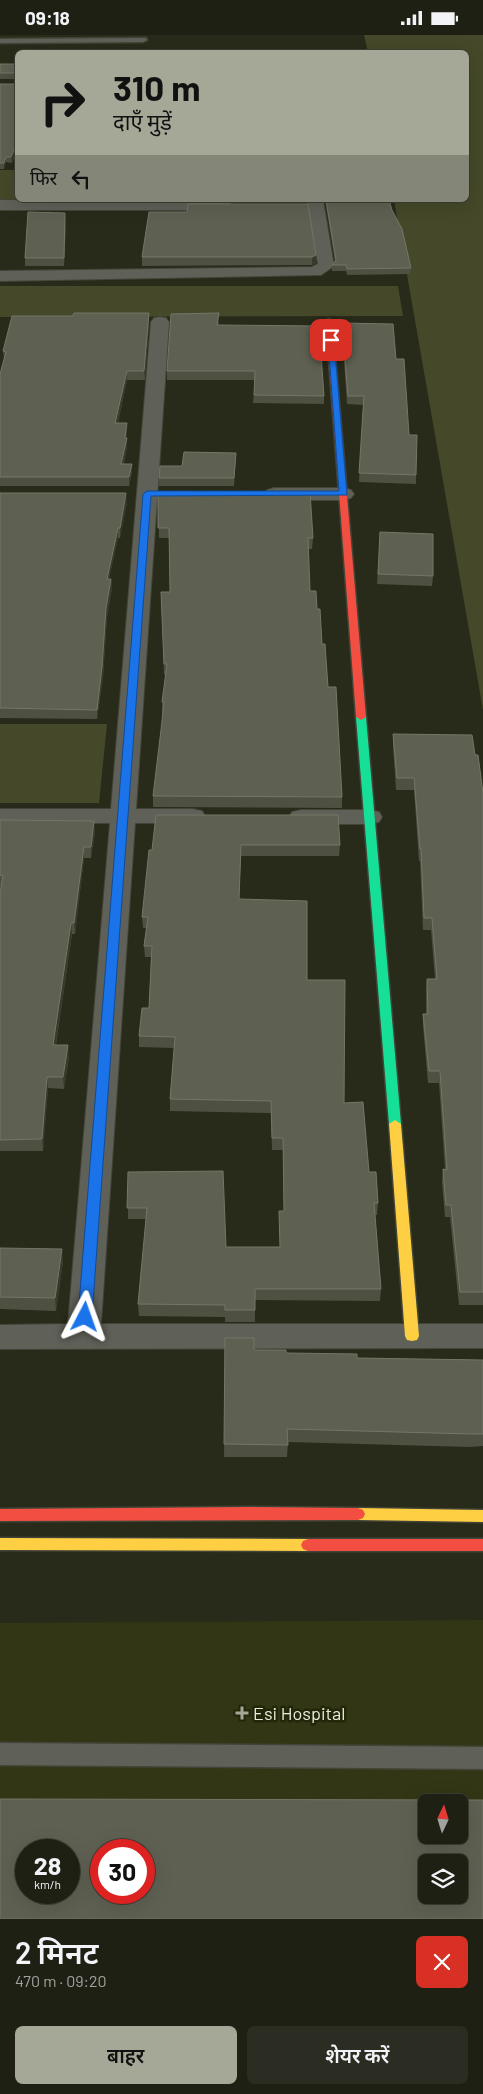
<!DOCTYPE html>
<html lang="hi">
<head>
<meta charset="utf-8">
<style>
	:root { --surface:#1e2014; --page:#2b2d22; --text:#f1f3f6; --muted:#a1a3a0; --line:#3c3e34; --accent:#a5a897 }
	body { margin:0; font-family:Barlow,"Noto Sans Devanagari",sans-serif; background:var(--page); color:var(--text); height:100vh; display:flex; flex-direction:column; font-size:19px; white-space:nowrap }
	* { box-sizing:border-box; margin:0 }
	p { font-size:16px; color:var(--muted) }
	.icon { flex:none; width:28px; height:28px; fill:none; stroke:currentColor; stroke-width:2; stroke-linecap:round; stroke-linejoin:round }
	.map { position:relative; height:1884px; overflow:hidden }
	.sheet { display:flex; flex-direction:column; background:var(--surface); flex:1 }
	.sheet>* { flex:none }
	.hud { position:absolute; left:15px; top:15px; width:454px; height:152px; border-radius:8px; box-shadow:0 5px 20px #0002,0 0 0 1px var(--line); background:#a5a897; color:#111; overflow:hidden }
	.needle { width:32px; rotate:4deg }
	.fabs { position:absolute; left:418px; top:1759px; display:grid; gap:10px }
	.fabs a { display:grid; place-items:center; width:50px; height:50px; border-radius:8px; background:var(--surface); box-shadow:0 5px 20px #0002,0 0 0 1px var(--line); font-size:25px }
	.speed { position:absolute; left:15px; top:1804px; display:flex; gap:10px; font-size:25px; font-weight:700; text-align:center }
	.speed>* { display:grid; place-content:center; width:65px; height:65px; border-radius:50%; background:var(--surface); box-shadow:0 5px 20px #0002,0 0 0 1px var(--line); line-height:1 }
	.speed small { font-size:12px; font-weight:400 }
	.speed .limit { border:8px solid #d22; background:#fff; color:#111 }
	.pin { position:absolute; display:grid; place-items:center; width:42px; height:42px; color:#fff; margin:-21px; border-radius:10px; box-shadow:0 2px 8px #0006 }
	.me { position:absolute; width:55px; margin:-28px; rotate:4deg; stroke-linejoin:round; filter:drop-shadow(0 0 4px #0008) }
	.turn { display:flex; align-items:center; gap:18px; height:105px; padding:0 15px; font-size:22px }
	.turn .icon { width:65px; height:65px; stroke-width:2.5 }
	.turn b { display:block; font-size:35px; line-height:42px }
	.then { display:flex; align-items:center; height:48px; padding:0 15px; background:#0003; gap:10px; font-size:19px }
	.round { display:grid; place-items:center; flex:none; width:52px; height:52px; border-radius:8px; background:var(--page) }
	.summary { display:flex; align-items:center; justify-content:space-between; height:85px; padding:0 15px }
	h1 { font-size:30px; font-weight:600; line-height:38px }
	.cta { display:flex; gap:10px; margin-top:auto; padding:10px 15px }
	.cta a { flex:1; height:58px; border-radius:8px; background:var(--accent); color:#111; font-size:20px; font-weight:600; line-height:58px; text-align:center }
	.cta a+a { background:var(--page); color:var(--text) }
	.status { display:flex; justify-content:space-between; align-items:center; height:35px; padding:0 25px; background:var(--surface); direction:ltr }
	.status svg { height:14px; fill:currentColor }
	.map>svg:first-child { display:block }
</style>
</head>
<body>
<div class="status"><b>09:18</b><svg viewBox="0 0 49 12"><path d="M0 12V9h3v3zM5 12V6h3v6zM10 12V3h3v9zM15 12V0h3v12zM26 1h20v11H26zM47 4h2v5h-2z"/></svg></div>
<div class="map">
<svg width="483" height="1884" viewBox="0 0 483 1884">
	<rect width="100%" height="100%" fill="#282b1a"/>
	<!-- built -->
	<path fill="#323614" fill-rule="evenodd" d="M 483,1585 L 483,1884 L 0,1884 L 0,1588 ZM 426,1768 L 459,1768 L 459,1800 L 426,1800 ZM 26,1815 L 69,1815 L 69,1858 L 26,1858 ZM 101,1815 L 144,1815 L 144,1858 L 101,1858 ZM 426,1828 L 459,1828 L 459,1860 L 426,1860 Z"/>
	<!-- green -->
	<g fill="#454929">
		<polygon points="364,0 483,0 483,675 394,165 466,165 466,18 368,17"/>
		<polygon points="0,135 17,135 18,165 0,166"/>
		<polygon points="0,251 398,251 403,281 0,282"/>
		<polygon points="0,689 107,689 99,768 0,768"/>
	</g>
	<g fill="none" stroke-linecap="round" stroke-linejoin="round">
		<defs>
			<g id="lane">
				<polygon points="146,3 147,5 143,7 0,8 0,4"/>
				<polygon points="0,1708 483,1712 483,1734 0,1730"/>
			</g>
			<g id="street">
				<polygon points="0,165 224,165 229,167 232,170 229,173 224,175 0,175"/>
				<polygon points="307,165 323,165 334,231 321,240 0,246 0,236 312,232 318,229"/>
				<polygon points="160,282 166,283 169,287 136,774 193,774 202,776 205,781 202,786 193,788 135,788 101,1289 483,1289 483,1313 0,1314 0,1290 68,1289 110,788 0,788 0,774 111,774 151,287 154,283"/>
				<polygon points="274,453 344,453 351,455 354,459 351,463 344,465 274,465 267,463 264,459 267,455"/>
				<polygon points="301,775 370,775 379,777 382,782 379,787 370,789 301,789 292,787 289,782 292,777"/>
			</g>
			<polygon id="fast" points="361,679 366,682 401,1089 395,1093 389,1089 356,682"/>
			<g id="slow">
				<polygon points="395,1085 401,1089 419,1301 417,1305 412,1306 407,1305 405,1301 389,1089"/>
				<polygon points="358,1473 483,1475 483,1487 358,1485 353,1483 351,1479 353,1475"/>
				<polygon points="0,1503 308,1504 313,1506 315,1510 313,1514 308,1516 0,1515"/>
			</g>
			<g id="jam">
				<polygon points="329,284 332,286 366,682 361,685 356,682 326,286"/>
				<polygon points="245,1472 358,1473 363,1475 365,1479 363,1483 358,1485 0,1486 0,1474"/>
				<polygon points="308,1504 483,1504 483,1516 308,1516 303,1514 301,1510 303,1506"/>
			</g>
		</defs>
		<!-- lane casing -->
		<use href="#lane" stroke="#424437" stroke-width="3"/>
		<!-- street casing -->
		<use href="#street" stroke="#424437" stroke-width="2"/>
		<!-- fast casing -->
		<use href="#fast" stroke="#424437" stroke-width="3"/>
		<!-- slow casing -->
		<use href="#slow" stroke="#424437" stroke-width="3"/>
		<!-- jam casing -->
		<use href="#jam" stroke="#424437" stroke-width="3"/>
		<!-- lane -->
		<use href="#lane" fill="#5f6158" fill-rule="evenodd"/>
		<!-- street -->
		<use href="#street" fill="#5f6158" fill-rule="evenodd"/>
		<!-- fast -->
		<use href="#fast" fill="#16e098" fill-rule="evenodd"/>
		<!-- slow -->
		<use href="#slow" fill="#ffcf43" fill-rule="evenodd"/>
		<!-- jam -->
		<use href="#jam" fill="#f24e42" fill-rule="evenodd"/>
	</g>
	<!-- wall -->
	<g fill="#4e5141">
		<rect x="0" y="29" width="18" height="15"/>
		<polygon points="0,49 18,49 18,112 12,128 6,127 4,134 0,134"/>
		<polygon points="325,165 389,165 411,233 410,239 347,240 346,236 332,236 332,230 335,226"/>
		<polygon points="187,177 316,220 316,228 312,230 142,231 142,222"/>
		<polygon points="66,186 64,231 25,231 25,223"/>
		<polygon points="149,278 149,287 145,345 127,345 118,388 127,397 126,403 127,411 124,429 132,437 129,451 0,451 0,339 4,324 3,316 73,281"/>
		<polygon points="219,286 218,290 324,361 324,369 253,368 255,345 167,345 167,336"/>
		<polygon points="342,288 396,324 416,440 416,449 359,447 363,370 347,369 342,296"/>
		<polygon points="236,418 234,451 159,451 159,443 182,431"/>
		<polygon points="158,457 313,503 312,514 308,514 310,556 317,574 342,762 342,773 153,772 153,761 161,695 163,678 162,678 162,667 166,639 164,640 161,557 170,557 170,503 159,503"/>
		<polygon points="0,458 127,467 120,503 118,503 109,544 111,544 112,553 107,582 103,642 97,684 0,683"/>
		<polygon points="380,497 433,541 432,551 377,549"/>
		<polygon points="393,699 475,720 483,758 483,1270 459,1270 450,1182 445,1182 442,1147 443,1134 445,1134 439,1048 428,1048 423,991 423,979 426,979 426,956 427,944 435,944 431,895 423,895 420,826 419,826 414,755 396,755 393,711"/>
		<polygon points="156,780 340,810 339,821 241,821 239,864 307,945 344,1068 369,1137 378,1168 377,1180 375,1180 381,1254 380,1266 255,1265 255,1287 225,1287 225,1282 139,1281 138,1269 146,1184 128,1184 128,1137 226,1212 280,1212 279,1176 284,1176 283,1115 272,1115 271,1078 170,1076 170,1064 174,1013 139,1012 139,1001 149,973 151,922 145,922 144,911 146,893 143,893 142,882 152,815"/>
		<polygon points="0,785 95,797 91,823 84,823 75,899 72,899 56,1010 69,1022 64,1054 48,1053 43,1116 0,1116 0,858 1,852 0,852"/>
		<polygon points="0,1213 63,1226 56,1276 0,1274"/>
		<polygon points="225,1303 254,1315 286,1318 357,1323 483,1325 483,1411 470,1412 288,1407 287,1422 224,1422"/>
	</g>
	<!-- shaded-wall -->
	<g fill="#383b2b">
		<polygon points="17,106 17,112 12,128 11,122"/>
		<polygon points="6,122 6,127 4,134 4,128"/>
		<polygon points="65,178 66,186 64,231 64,223"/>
		<polygon points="316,220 316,228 312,230 312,222"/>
		<polygon points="149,278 149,287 145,345 144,336"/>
		<polygon points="127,336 127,345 116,396 115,388"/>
		<polygon points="127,388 127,397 125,411 127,403 127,411 122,437 121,429"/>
		<polygon points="132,429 132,437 129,451 129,442"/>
		<polygon points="126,458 127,467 120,503 120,493"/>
		<polygon points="118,493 118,503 107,553 107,544"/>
		<polygon points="111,544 112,553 107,582 103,642 97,684 97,675 106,573"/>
		<polygon points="94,786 95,797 91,823 91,812"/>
		<polygon points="84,812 84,823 75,899 74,888"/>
		<polygon points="71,888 72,899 54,1021 53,1010"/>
		<polygon points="68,1010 69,1022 64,1054 63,1042"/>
		<polygon points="47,1042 48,1053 43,1116 42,1104"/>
		<polygon points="62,1214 63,1226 56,1276 55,1263"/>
	</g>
	<!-- building -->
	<g fill="#5e6152" stroke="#747767" fill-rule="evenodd">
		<rect x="0" y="29" width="18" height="9"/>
		<polygon points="0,49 18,49 18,106 11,122 6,122 4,128 0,128"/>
		<polygon points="326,165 389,165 392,175 402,194 411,233 347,234 346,230 332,230 336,225"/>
		<polygon points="188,169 308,169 316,220 312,222 142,222 149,177 187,177"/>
		<polygon points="28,177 65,178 64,223 25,223"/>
		<polygon points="74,278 149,278 144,336 127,336 115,388 127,388 125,403 127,403 121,429 132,429 129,442 0,442 0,339 6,317 3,316 12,281 73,281"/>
		<polygon points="219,278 217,290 319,291 324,361 254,360 255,336 167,336 171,279"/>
		<polygon points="342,288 393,289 396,324 404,324 409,400 417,400 416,440 359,438 364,361 348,361"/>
		<polygon points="184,417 236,418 234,443 159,443 160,431 182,431"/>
		<polygon points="158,457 310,457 313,503 308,503 310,556 316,556 317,574 320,574 322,609 325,609 328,652 336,652 342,762 153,761 161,695 164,667 162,667 167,629 164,629 161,557 170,557 169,493 158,493"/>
		<polygon points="0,458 126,458 120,493 118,493 107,544 111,544 106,573 102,632 97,675 0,673"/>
		<polygon points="380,497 433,499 433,541 378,539"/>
		<polygon points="393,699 472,700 475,720 478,720 483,758 483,1257 460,1257 451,1170 446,1170 443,1134 447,1135 440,1036 429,1036 423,979 428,979 427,944 437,944 432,883 424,883 421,814 420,814 414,743 397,743"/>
		<polygon points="156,780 338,780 340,810 241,810 239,864 307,866 307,945 345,945 344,1068 363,1067 369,1137 376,1137 378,1168 374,1168 381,1254 255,1254 255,1275 225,1275 225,1270 138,1269 147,1173 127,1173 128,1137 223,1136 226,1212 280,1212 279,1176 284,1176 283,1103 272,1103 271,1066 170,1064 175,1002 139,1001 142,973 149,973 152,911 144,911 148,882 142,882 149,815 152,815"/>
		<polygon points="0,785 94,786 91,812 84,812 74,888 71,888 53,1010 68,1010 63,1042 47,1042 42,1104 0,1105 0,858 3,841 0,840"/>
		<polygon points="0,1213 62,1214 55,1263 0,1262"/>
		<polygon points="225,1303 254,1303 254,1315 286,1315 286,1318 357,1319 357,1323 483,1325 483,1399 471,1399 287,1394 288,1410 224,1409"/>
		<path d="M 0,1764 L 483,1765 L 483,1884 L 0,1884 ZM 426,1768 L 459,1768 L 459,1800 L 426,1800 ZM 26,1815 L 69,1815 L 69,1858 L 26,1858 ZM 101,1815 L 144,1815 L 144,1858 L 101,1858 ZM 426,1828 L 459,1828 L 459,1860 L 426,1860 Z"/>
	</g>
	<!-- route -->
	<polygon fill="#1a73e8" stroke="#114b97" points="328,304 334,305 347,460 151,461 92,1282 90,1286 80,1286 78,1282 143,459 147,456 339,456"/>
	<!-- markers -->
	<path fill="#a5a897" stroke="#23270a" stroke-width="2" d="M239.5 1670.5h5v5h5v5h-5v5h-5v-5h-5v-5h5z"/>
	<g text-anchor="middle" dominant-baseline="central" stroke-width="5" stroke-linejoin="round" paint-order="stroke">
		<!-- near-poi labels -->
		<g font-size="18" fill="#e8ebda" stroke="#23270a" text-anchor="start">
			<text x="253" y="1678">Esi Hospital</text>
		</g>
	</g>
</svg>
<div class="fabs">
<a><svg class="needle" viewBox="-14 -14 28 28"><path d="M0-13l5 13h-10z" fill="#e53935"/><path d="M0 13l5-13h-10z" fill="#a1a3a0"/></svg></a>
<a><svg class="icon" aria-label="layers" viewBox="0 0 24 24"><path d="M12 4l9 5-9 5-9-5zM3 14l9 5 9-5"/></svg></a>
</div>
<div class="speed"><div>28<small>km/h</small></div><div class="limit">30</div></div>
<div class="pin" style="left:331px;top:305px;background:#d93025"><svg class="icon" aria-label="arrive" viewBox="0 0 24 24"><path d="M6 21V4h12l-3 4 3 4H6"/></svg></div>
<svg class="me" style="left:85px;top:1282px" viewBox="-20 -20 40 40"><path d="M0-17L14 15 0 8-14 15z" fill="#1a73e8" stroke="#fff" stroke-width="4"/></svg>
<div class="hud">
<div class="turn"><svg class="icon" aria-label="right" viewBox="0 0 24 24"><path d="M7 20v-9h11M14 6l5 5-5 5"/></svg><div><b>310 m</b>दाएँ मुड़ें</div></div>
<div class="then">फिर<svg class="icon" aria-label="left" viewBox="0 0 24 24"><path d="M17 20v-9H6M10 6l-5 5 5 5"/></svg></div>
</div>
</div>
<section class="sheet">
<div class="summary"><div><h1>2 मिनट</h1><p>470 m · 09:20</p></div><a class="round" style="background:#d93025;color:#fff"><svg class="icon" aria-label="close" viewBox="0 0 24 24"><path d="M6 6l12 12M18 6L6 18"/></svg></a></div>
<div class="cta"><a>बाहर</a><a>शेयर करें</a></div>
</section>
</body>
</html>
